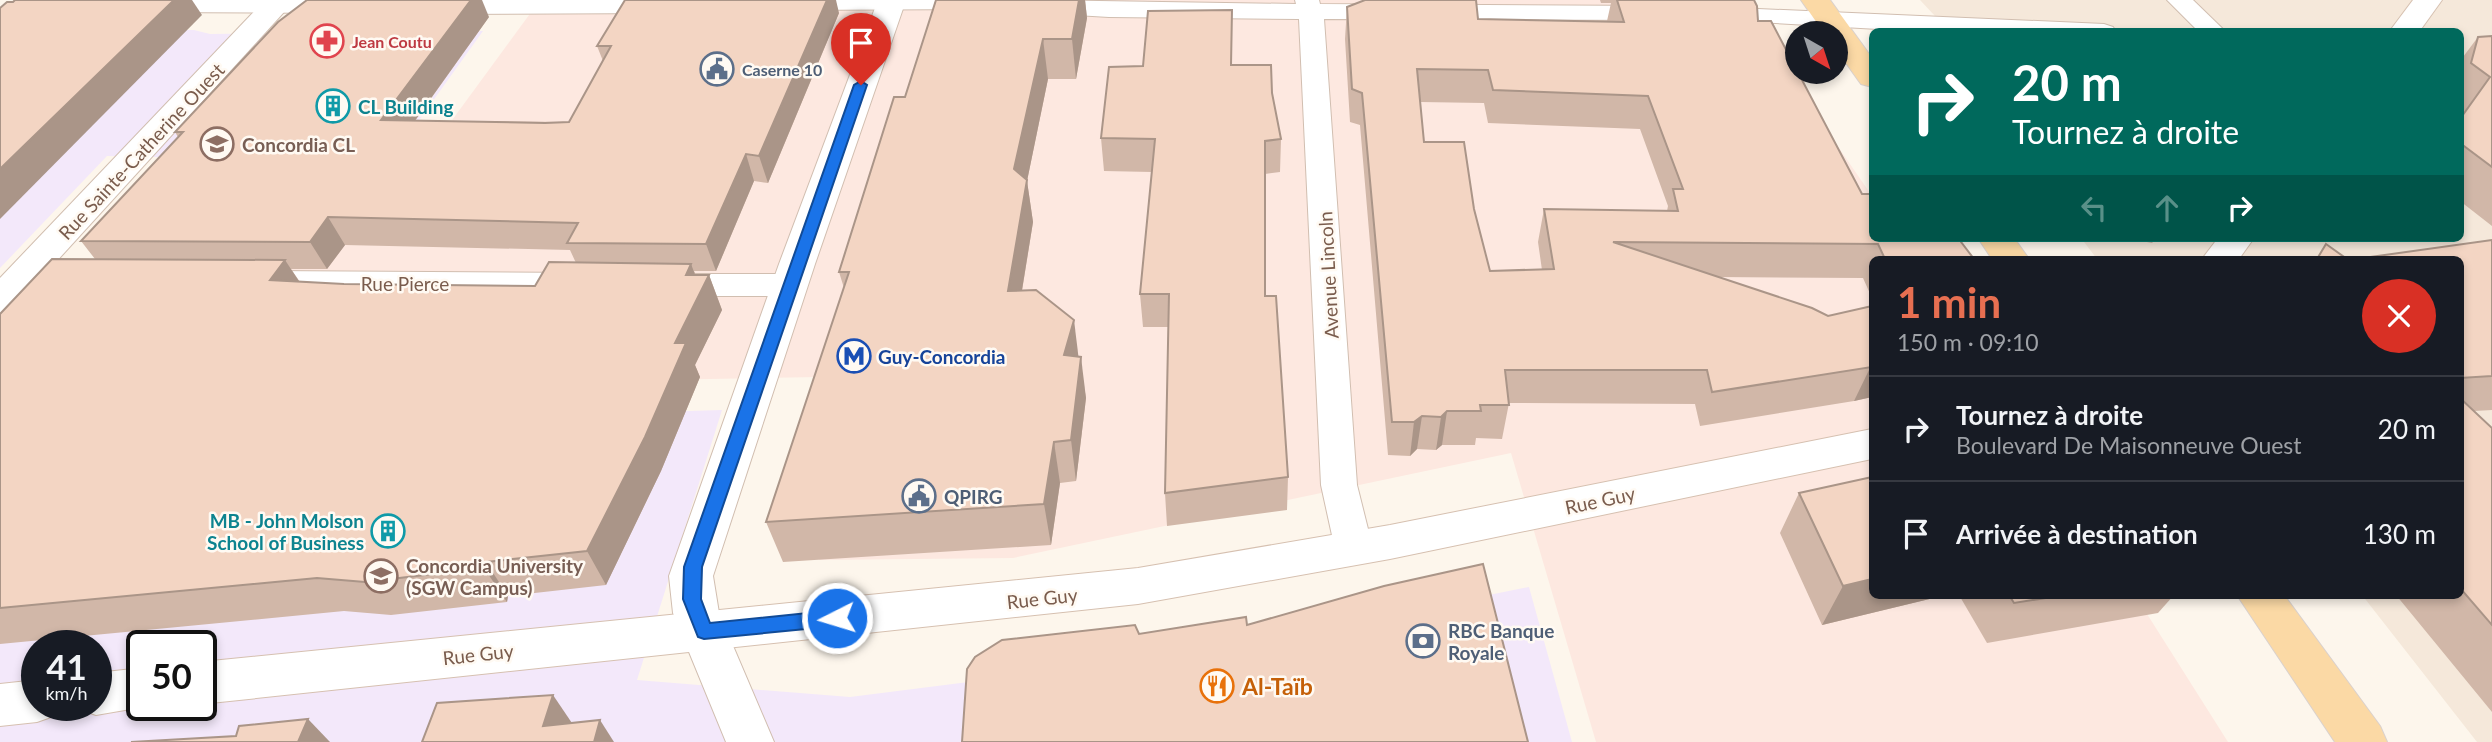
<!DOCTYPE html>
<html lang="fr">
<head>
<meta charset="utf-8">
<style>
	:root { --surface:#171b24; --page:#20242c; --text:#f1f3f6; --muted:#9ea1a6; --line:#363941; --accent:#e76f51 }
	body { margin:0; font-family:Lato,sans-serif; background:var(--page); color:var(--text); height:100vh; display:flex; flex-direction:column; font-size:26px; white-space:nowrap }
	* { box-sizing:border-box; margin:0 }
	p { font-size:23px; color:var(--muted) }
	.icon { flex:none; width:38px; height:38px; fill:none; stroke:currentColor; stroke-width:2; stroke-linecap:round; stroke-linejoin:round }
	.map { position:relative; flex:1; overflow:hidden }
	.sheet { position:absolute; left:1869px; top:256px; width:595px; height:343px; display:flex; flex-direction:column; background:var(--surface); border-radius:10px; box-shadow:0 4px 10px #0003 }
	.sheet>* { flex:none }
	.hud { position:absolute; left:1869px; top:28px; width:595px; height:214px; border-radius:10px; box-shadow:0 4px 10px #0003; background:#00695c; color:#fff; overflow:hidden }
	.needle { width:46px; rotate:141deg }
	.tools { position:absolute; left:1785px; top:21px; display:grid; gap:14px }
	.tools a { display:grid; place-items:center; width:63px; height:63px; border-radius:50%; background:var(--surface); box-shadow:0 4px 10px #0003; font-size:35px }
	.speed { position:absolute; left:21px; top:630px; display:flex; gap:14px; font-size:35px; font-weight:700; text-align:center }
	.speed>* { display:grid; place-content:center; width:91px; height:91px; border-radius:50%; background:var(--surface); box-shadow:0 4px 10px #0003; line-height:1 }
	.speed small { font-size:18px; font-weight:400 }
	.speed .limit { border:4px solid #111; border-radius:10px; background:#fff; color:#111 }
	.pin { position:absolute; display:grid; place-items:center; width:60px; height:60px; color:#fff; margin:-72px -30px; border-radius:50% 50% 50% 0; rotate:-45deg; box-shadow:0 0 7px #0007 }
	.pin .icon { rotate:45deg }
	.me { position:absolute; width:77px; margin:-38px; rotate:265deg; stroke-linejoin:round; filter:drop-shadow(0 0 5px #0008) }
	.turn { display:flex; align-items:center; gap:24px; height:147px; padding:0 28px; font-size:32px }
	.turn .icon { width:91px; height:91px; stroke-width:2.5 }
	.turn b { display:block; font-size:49px; line-height:60px }
	.lanes { display:flex; align-items:center; height:66px; padding:0 28px; background:#0003; justify-content:center; gap:35px; direction:ltr }
	.lanes .off { opacity:.35 }
	.round { display:grid; place-items:center; flex:none; width:74px; height:74px; border-radius:37px; background:var(--page) }
	.headline { display:flex; align-items:center; justify-content:space-between; height:119px; padding:0 28px }
	h1 { font-size:42px; font-weight:700; line-height:52px; color:var(--accent) }
	ul { padding:0; list-style:none }
	li { display:flex; align-items:center; gap:21px; height:105px; padding:0 28px; border-top:2px solid var(--line) }
	li div { flex:1 }
	li b { display:block; font-size:26px }
	li em { font-style:normal }
	.map>svg:first-child { display:block }
</style>
</head>
<body>
<div class="map">
<svg width="2492" height="742" viewBox="0 0 2492 742">
	<rect width="100%" height="100%" fill="#fdf6ec"/>
	<!-- residential -->
	<polygon fill="#f5e8da" points="1920,0 2492,0 2492,742 2477,742 2362,595 2460,595 2460,259 2097,259 2081,238 2460,238 2460,32 1949,31"/>
	<!-- commercial -->
	<polygon fill="#fde8e0" points="540,0 1737,0 1872,196 1872,595 2135,595 2228,742 1596,742 1511,453 1013,558 819,560 876,376 220,388 0,398 406,183"/>
	<!-- education -->
	<g fill="#f3e8fa" fill-rule="evenodd">
		<polygon points="0,30 194,30 210,34 483,31 389,162 107,156 0,268"/>
		<path d="M 722,410 L 637,680 L 850,697 L 1207,652 L 1529,587 L 1572,742 L 0,742 L 0,579 L 221,425 ZM 37,646 L 96,646 L 96,705 L 37,705 ZM 142,646 L 201,646 L 201,705 L 142,705 Z"/>
	</g>
	<g fill="none" stroke-linecap="round" stroke-linejoin="round">
		<defs>
			<g id="minor">
				<polygon points="140,0 350,0 356,6 353,11 344,13 149,12 140,10 137,5"/>
				<polygon points="438,0 672,0 678,6 675,11 666,13 440,14 431,12 428,7"/>
				<polygon points="783,0 992,0 993,2 990,7 981,9 793,10 784,8 781,3"/>
				<polygon points="1036,0 1296,4 1295,0 1319,0 1320,4 1653,6 1662,8 1665,13 1662,18 1653,20 1324,19 1357,485 1373,549 1367,560 1354,564 1341,560 1335,549 1321,485 1299,19 1109,17 1042,13 1033,11 1030,6"/>
				<polygon points="2167,0 2193,0 2226,32 2199,32"/>
				<polygon points="1714,7 2104,24 2113,27 2116,32 1930,32 1705,19 1702,14 1705,9"/>
				<polygon points="267,271 580,273 591,277 596,284 591,291 580,295 267,293 256,289 251,282 256,275"/>
				<polygon points="669,274 790,274 801,278 806,285 801,292 790,296 669,296 658,292 653,285 658,278"/>
			</g>
			<g id="tertiary">
				<polygon points="265,0 295,0 13,309 0,313 0,278"/>
				<polygon points="878,0 906,0 815,264 713,576 719,613 774,742 726,742 673,613 669,576 779,264"/>
			</g>
			<g id="secondary">
				<polygon points="2413,0 2442,0 2419,32 2389,32"/>
				<polygon points="2218,238 2254,238 2239,259 2202,259"/>
				<polygon points="1872,429 1872,459 1390,559 1138,604 201,704 201,662 1138,568 1390,525"/>
				<polygon points="142,668 142,705 154,705 96,715 79,709 78,705 96,705 96,673"/>
				<polygon points="37,680 37,705 59,705 54,716 37,722 0,726 0,684"/>
			</g>
			<g id="primary">
				<polygon points="1801,0 1830,0 1872,58 1872,87 1861,84 1836,49 1836,33 1824,33"/>
				<polygon points="1978,238 2014,238 2029,259 1992,259"/>
				<polygon points="2237,595 2284,595 2380,726 2387,742 2335,742"/>
			</g>
		</defs>
		<!-- minor casing -->
		<use href="#minor" stroke="#d1beb0" stroke-width="2"/>
		<!-- tertiary casing -->
		<use href="#tertiary" stroke="#d1beb0" stroke-width="2"/>
		<!-- secondary casing -->
		<use href="#secondary" stroke="#d6c0b0" stroke-width="2"/>
		<!-- primary casing -->
		<use href="#primary" stroke="#dad1cd" stroke-width="2"/>
		<!-- minor -->
		<use href="#minor" fill="#fff" fill-rule="evenodd"/>
		<!-- tertiary -->
		<use href="#tertiary" fill="#fff" fill-rule="evenodd"/>
		<!-- secondary -->
		<use href="#secondary" fill="#fff" fill-rule="evenodd"/>
		<!-- primary -->
		<use href="#primary" fill="#fbd9a5" fill-rule="evenodd"/>
	</g>
	<!-- wall -->
	<g fill="#d1b7a8" fill-rule="evenodd">
		<polygon points="936,0 1085,0 1087,18 1076,79 1048,79 1027,181 1033,222 1022,291 1079,357 1086,398 1076,481 1060,483 1051,545 783,562 766,522 844,288 839,272 905,97"/>
		<path d="M 1600,0 L 1754,0 L 1758,21 L 1862,194 L 1974,259 L 1872,259 L 1872,298 L 1863,278 L 1717,277 L 1828,316 L 1872,306 L 1872,397 L 1854,401 L 1700,426 L 1695,404 L 1509,403 L 1502,439 L 1476,438 L 1475,445 L 1442,445 L 1436,450 L 1417,449 L 1410,456 L 1388,455 L 1360,125 L 1350,122 L 1345,39 L 1347,7 L 1478,19 L 1607,21 L 1611,3 L 1601,3 ZM 1420,102 L 1484,103 L 1488,123 L 1640,129 L 1668,206 L 1667,211 L 1544,209 L 1538,242 L 1542,270 L 1490,271 L 1474,209 L 1424,142 Z"/>
		<polygon points="1232,10 1232,65 1272,93 1281,139 1280,172 1265,174 1265,296 1288,477 1287,510 1167,526 1165,493 1168,327 1143,327 1140,294 1152,172 1104,171 1101,138"/>
		<path d="M 839,13 L 768,183 L 754,181 L 716,271 L 694,271 L 696,275 L 709,275 L 722,310 L 695,365 L 700,377 L 661,471 L 606,585 L 508,596 L 507,602 L 391,615 L 344,611 L 0,644 L 0,314 L 95,259 L 81,241 L 178,137 L 175,132 L 489,17 L 415,121 L 569,122 L 603,61 L 597,46 ZM 345,245 L 570,250 L 576,263 L 535,286 L 344,284 L 300,282 L 291,269 L 327,269 Z"/>
		<polygon points="2492,36 2492,226 2460,201 2460,116 2463,112 2460,111 2460,61 2478,37"/>
		<polygon points="2126,238 2157,238 2152,243"/>
		<polygon points="2492,240 2492,410 2474,411 2492,428 2492,712 2396,595 2460,595 2460,259"/>
		<polygon points="1799,493 1872,595 1946,595 1822,625 1780,533"/>
		<polygon points="1959,595 2174,595 2158,613 1987,643"/>
	</g>
	<!-- shaded-wall -->
	<g fill="#aa9588">
		<polygon points="174,0 192,0 202,15 0,219 0,169"/>
		<polygon points="471,0 482,0 489,17 396,147 381,120"/>
		<polygon points="827,0 836,0 839,13 768,183 759,156"/>
		<polygon points="1079,0 1085,0 1087,18 1076,79 1072,39"/>
		<polygon points="1232,10 1232,42 1231,98 1231,65"/>
		<polygon points="1043,39 1048,79 1027,181 1033,222 1015,333 1008,291 1014,169"/>
		<polygon points="746,154 754,181 716,271 706,244"/>
		<polygon points="328,217 345,245 327,269 310,242"/>
		<polygon points="285,260 308,295 270,280"/>
		<polygon points="691,264 701,290 709,275 722,310 695,365 700,377 661,471 606,585 587,551 675,343 686,275"/>
		<polygon points="1074,320 1079,361 1064,355"/>
		<polygon points="1081,357 1086,398 1076,481 1071,440"/>
		<polygon points="1872,367 1872,397 1854,401 1870,368"/>
		<polygon points="1447,411 1442,445 1436,450 1441,417"/>
		<polygon points="1422,416 1417,449 1410,456 1414,422"/>
		<polygon points="1054,442 1060,483 1051,545 1044,504"/>
		<polygon points="486,562 508,596 507,602 484,568"/>
		<polygon points="1872,579 1872,595 1946,595 1822,625 1843,586"/>
		<polygon points="553,695 578,732 543,726"/>
		<polygon points="308,719 330,742 298,742"/>
		<polygon points="600,720 614,742 594,742"/>
	</g>
	<!-- building -->
	<g fill="#f3d5c3" stroke="#aa9588" stroke-width="2" fill-rule="evenodd">
		<polygon points="15,0 174,0 0,169 0,8 7,2 13,2"/>
		<polygon points="307,0 471,0 381,120 545,123 569,122 611,46 597,46 625,0 827,0 759,156 746,154 706,244 567,243 578,223 328,217 310,242 81,241 183,132 175,132 278,22"/>
		<polygon points="936,0 1079,0 1072,39 1043,39 1014,169 1027,180 1008,291 1036,290 1074,320 1064,355 1081,357 1071,440 1054,442 1044,504 766,522 849,272 839,272 894,97 905,97"/>
		<path d="M 1365,0 L 1476,0 L 1478,19 L 1624,22 L 1617,0 L 1754,0 L 1757,6 L 1758,21 L 1771,21 L 1862,194 L 1872,194 L 1872,238 L 1958,238 L 1974,259 L 1885,259 L 1878,244 L 1613,242 L 1812,308 L 1828,316 L 1872,306 L 1872,367 L 1712,392 L 1707,370 L 1505,370 L 1509,405 L 1480,405 L 1481,411 L 1447,411 L 1441,417 L 1422,416 L 1414,422 L 1392,422 L 1362,93 L 1352,89 L 1347,7 ZM 1417,69 L 1488,70 L 1493,90 L 1648,96 L 1683,189 L 1673,189 L 1678,211 L 1544,209 L 1554,269 L 1490,271 L 1474,209 L 1464,142 L 1424,142 Z"/>
		<polygon points="1232,10 1231,65 1271,65 1272,93 1281,139 1265,141 1265,296 1276,296 1288,477 1165,493 1169,294 1140,294 1155,139 1101,138 1109,67 1143,66 1148,11"/>
		<polygon points="2492,36 2492,167 2460,143 2460,119 2490,77 2471,63 2478,37"/>
		<polygon points="2492,240 2492,376 2460,378 2460,259 2356,259"/>
		<polygon points="2326,244 2347,259 2317,259"/>
		<polygon points="52,259 285,260 270,280 344,284 535,286 549,262 691,264 686,275 709,275 675,343 686,343 645,437 587,551 486,562 484,568 365,582 317,578 0,608 0,314"/>
		<polygon points="2460,398 2492,428 2492,625 2460,588"/>
		<polygon points="1872,477 1872,579 1843,586 1799,493"/>
		<polygon points="1483,564 1528,742 962,742 967,669 975,657 1002,640 1135,625 1139,634 1246,617 1247,625 1384,586"/>
		<polygon points="2009,595 2064,595 2014,603"/>
		<polygon points="553,695 543,726 600,720 594,742 422,742 437,703"/>
		<polygon points="308,719 298,742 131,742 236,736 239,726"/>
	</g>
	<!-- route -->
	<polygon fill="#1a73e8" stroke="#114b97" stroke-width="2" points="861,81 867,85 702,567 701,599 710,623 837,610 844,613 846,618 844,624 837,626 704,639 698,637 683,599 684,567 854,85"/>
	<!-- icons -->
	<defs>
		<symbol id="pharmacy-ring" viewBox="-11 -11 22 22"><circle r="9.5" fill="#fffaf3" stroke="#e0444e" stroke-width="1.5"/><path d="M-2-6h4v4h4v4h-4v4h-4v-4h-4v-4h4Z" fill="#e0444e"/></symbol>
		<symbol id="civic-ring" viewBox="-11 -11 22 22"><circle r="9.5" fill="#fffaf3" stroke="#5c6f8a" stroke-width="1.5"/><path d="M-.6-6.5H3V-4.5H.6V-3L4-1V1h2V6H-6V1h2V-1L-.6-3ZM-1.2 2.5V6h2.4V2.5Z" fill="#5c6f8a"/></symbol>
		<symbol id="building-ring" viewBox="-11 -11 22 22"><circle r="9.5" fill="#fffaf3" stroke="#0f9aa8" stroke-width="1.5"/><path d="M-4-6H4V6H1V3H-1V6H-4ZM-2.5-4.3h1.7v1.8h-1.7ZM.8-4.3h1.7v1.8H.8ZM-2.5-1h1.7V.8h-1.7ZM.8-1h1.7V.8H.8Z" fill="#0f9aa8"/></symbol>
		<symbol id="school-ring" viewBox="-11 -11 22 22"><circle r="9.5" fill="#fffaf3" stroke="#8d6e63" stroke-width="1.5"/><path d="M0-5L7-2L0 1L-7-2ZM-4 1L0 2.5L4 1V4Q0 6-4 4Z" fill="#8d6e63"/></symbol>
		<symbol id="metro-ring" viewBox="-11 -11 22 22"><circle r="9.5" fill="#fffaf3" stroke="#1a4fb4" stroke-width="1.5"/><path d="M-5.5 5V-5H-3L0 0L3-5H5.5V5H3V-.5L0 4L-3-.5V5Z" fill="#1a4fb4"/></symbol>
		<symbol id="university-ring" viewBox="-11 -11 22 22"><circle r="9.5" fill="#fffaf3" stroke="#8d6e63" stroke-width="1.5"/><path d="M0-5L7-2L0 1L-7-2ZM-4 1L0 2.5L4 1V4Q0 6-4 4Z" fill="#8d6e63"/></symbol>
		<symbol id="bank-ring" viewBox="-11 -11 22 22"><circle r="9.5" fill="#fffaf3" stroke="#5c6f8a" stroke-width="1.5"/><path d="M-6-4H6V4H-6ZM0-2.3a2.3 2.3 0 1 0 0 4.6a2.3 2.3 0 1 0 0-4.6Z" fill="#5c6f8a"/></symbol>
		<symbol id="restaurant-ring" viewBox="-11 -11 22 22"><circle r="9.5" fill="#fffaf3" stroke="#e8710a" stroke-width="1.5"/><path d="M-5-6h1v4h1v-4h1v4h1v-4h1v5L-1.5 .5V6h-2V.5L-5-1ZM5-6V6H3V1.5H1.5Q1.5-4 5-6Z" fill="#e8710a"/></symbol>
	</defs>
	<g fill-rule="evenodd">
		<use href="#pharmacy-ring" x="308" y="22" width="38" height="38"/>
		<use href="#civic-ring" x="698" y="50" width="38" height="38"/>
		<use href="#building-ring" x="314" y="87" width="38" height="38"/>
		<use href="#school-ring" x="198" y="125" width="38" height="38"/>
		<use href="#metro-ring" x="835" y="337" width="38" height="38"/>
		<use href="#civic-ring" x="900" y="477" width="38" height="38"/>
		<use href="#building-ring" x="369" y="512" width="38" height="38"/>
		<use href="#university-ring" x="362" y="557" width="38" height="38"/>
		<use href="#bank-ring" x="1404" y="622" width="38" height="38"/>
		<use href="#restaurant-ring" x="1198" y="667" width="38" height="38"/>
	</g>
	<g text-anchor="middle" dominant-baseline="central" stroke-width="5" stroke-linejoin="round" paint-order="stroke">
		<!-- far-health labels -->
		<g font-size="16" font-weight="bold" fill="#be3a42" stroke="#fffaf3" text-anchor="start">
			<text x="352" y="41">Jean Coutu</text>
		</g>
		<!-- far-service labels -->
		<g font-size="16" font-weight="bold" fill="#4e5e75" stroke="#fffaf3" text-anchor="start">
			<text x="742" y="69">Caserne 10</text>
		</g>
		<!-- culture labels -->
		<g font-size="19" font-weight="bold" fill="#0d838f" stroke="#fffaf3" text-anchor="start">
			<text x="358" y="106">CL Building</text>
			<text x="364" y="520" text-anchor="end">MB - John Molson<tspan x="364" dy="22">School of Business</tspan></text>
		</g>
		<!-- education labels -->
		<g font-size="19" font-weight="bold" fill="#785e54" stroke="#fffaf3" text-anchor="start">
			<text x="242" y="144">Concordia CL</text>
			<text x="406" y="565">Concordia University<tspan x="406" dy="22">(SGW Campus)</tspan></text>
		</g>
		<!-- street labels -->
		<g font-size="19" fill="#7a5c4d" stroke="#fffaf3">
			<text transform="translate(141 151) rotate(-47)">Rue Sainte-Catherine Ouest</text>
			<text transform="translate(1328 275) rotate(-93)">Avenue Lincoln</text>
			<text x="405" y="283">Rue Pierce</text>
			<text transform="translate(1600 500) rotate(-12)">Rue Guy</text>
			<text transform="translate(1042 598) rotate(-6)">Rue Guy</text>
			<text transform="translate(478 654) rotate(-6)">Rue Guy</text>
		</g>
		<!-- transit labels -->
		<g font-size="19" font-weight="bold" fill="#164399" stroke="#fffaf3" text-anchor="start">
			<text x="878" y="356">Guy-Concordia</text>
		</g>
		<!-- service labels -->
		<g font-size="19" font-weight="bold" fill="#4e5e75" stroke="#fffaf3" text-anchor="start">
			<text x="944" y="496">QPIRG</text>
			<text x="1448" y="630">RBC Banque<tspan x="1448" dy="22">Royale</tspan></text>
		</g>
		<!-- near-food labels -->
		<g font-size="23" font-weight="bold" fill="#c56008" stroke="#fffaf3" text-anchor="start">
			<text x="1242" y="686">Al-Taïb</text>
		</g>
	</g>
</svg>
<div class="tools">
<a><svg class="needle" viewBox="-14 -14 28 28"><path d="M0-13l5 13h-10z" fill="#e53935"/><path d="M0 13l5-13h-10z" fill="#9ea1a6"/></svg></a>
</div>
<div class="speed"><div>41<small>km/h</small></div><div class="limit">50</div></div>
<div class="pin" style="left:861px;top:85px;background:#d93025"><svg class="icon" aria-label="arrive" viewBox="0 0 24 24"><path d="M6 21V4h12l-3 4 3 4H6"/></svg></div>
<svg class="me" style="left:837px;top:618px" viewBox="-20 -20 40 40"><circle r="17" fill="#1a73e8" stroke="#fff" stroke-width="3"/><path d="M0-11L8 9 0 5-8 9z" fill="#fff"/></svg>
<div class="hud">
<div class="turn"><svg class="icon" aria-label="right" viewBox="0 0 24 24"><path d="M7 20v-9h11M14 6l5 5-5 5"/></svg><div><b>20 m</b>Tournez à droite</div></div>
<div class="lanes"><svg class="icon off" aria-label="left" viewBox="0 0 24 24"><path d="M17 20v-9H6M10 6l-5 5 5 5"/></svg><svg class="icon off" aria-label="ahead" viewBox="0 0 24 24"><path d="M12 20V5M6 11l6-6 6 6"/></svg><svg class="icon" aria-label="right" viewBox="0 0 24 24"><path d="M7 20v-9h11M14 6l5 5-5 5"/></svg></div>
</div>
<section class="sheet">
<div class="headline"><div><h1>1 min</h1><p>150 m · 09:10</p></div><a class="round" style="background:#d93025;color:#fff"><svg class="icon" aria-label="close" viewBox="0 0 24 24"><path d="M6 6l12 12M18 6L6 18"/></svg></a></div>
<ul>
<li><svg class="icon" aria-label="right" viewBox="0 0 24 24"><path d="M7 20v-9h11M14 6l5 5-5 5"/></svg><div><b>Tournez à droite</b><p>Boulevard De Maisonneuve Ouest</p></div><em>20 m</em></li>
<li><svg class="icon" aria-label="arrive" viewBox="0 0 24 24"><path d="M6 21V4h12l-3 4 3 4H6"/></svg><div><b>Arrivée à destination</b></div><em>130 m</em></li>
</ul>
</section>
</div>
</body>
</html>
